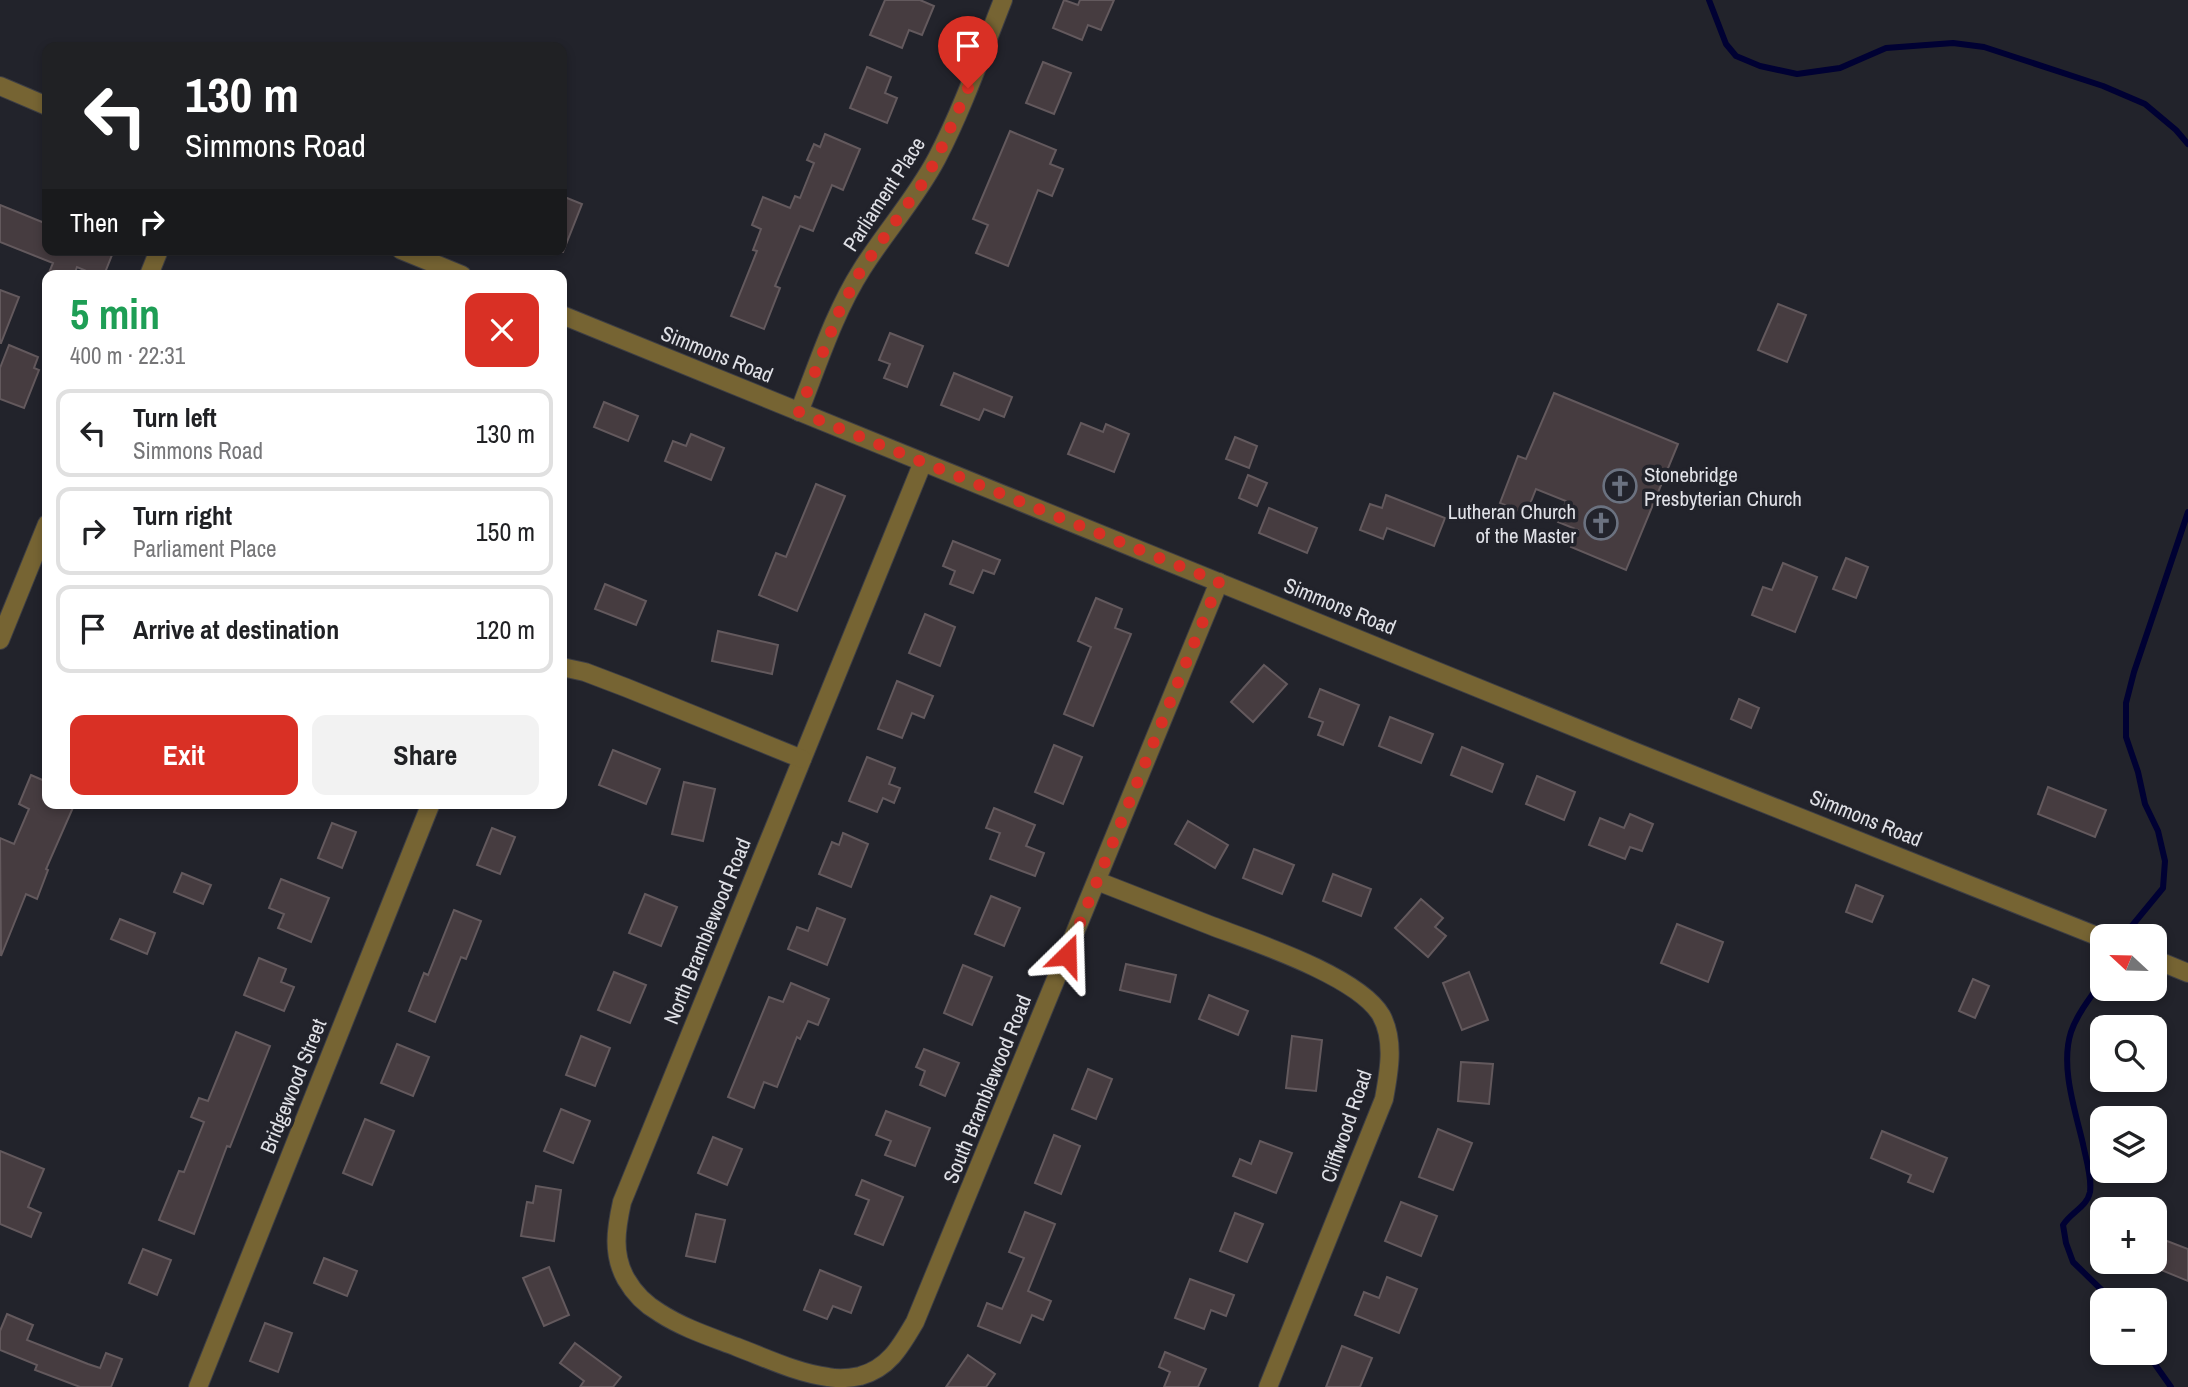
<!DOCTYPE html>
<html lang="en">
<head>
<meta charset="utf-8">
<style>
	:root { --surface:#fff; --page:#f2f2f2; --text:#202124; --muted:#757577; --line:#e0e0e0; --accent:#d93025 }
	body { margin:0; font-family:"Archivo Narrow",sans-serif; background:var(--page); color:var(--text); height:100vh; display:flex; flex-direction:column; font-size:26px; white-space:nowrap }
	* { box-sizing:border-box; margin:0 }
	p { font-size:23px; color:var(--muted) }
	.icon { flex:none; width:38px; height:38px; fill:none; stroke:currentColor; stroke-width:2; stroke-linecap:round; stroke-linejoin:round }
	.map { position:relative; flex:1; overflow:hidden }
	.panel { position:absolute; left:42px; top:270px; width:525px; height:539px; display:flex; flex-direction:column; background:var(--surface); border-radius:14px; box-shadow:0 4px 10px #0003 }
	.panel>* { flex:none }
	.top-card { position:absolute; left:42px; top:42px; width:525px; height:214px; border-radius:14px; box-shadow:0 4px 10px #0003; background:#202124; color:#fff; overflow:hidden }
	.needle { width:46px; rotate:292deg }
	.controls { position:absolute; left:2090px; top:924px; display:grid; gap:14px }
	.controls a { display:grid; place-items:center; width:77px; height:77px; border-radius:14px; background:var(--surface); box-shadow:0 4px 10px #0003; font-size:35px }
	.pin { position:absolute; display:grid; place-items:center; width:60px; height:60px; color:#fff; margin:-72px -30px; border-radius:50% 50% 50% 0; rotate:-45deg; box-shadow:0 0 7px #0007 }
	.pin .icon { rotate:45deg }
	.me { position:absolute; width:77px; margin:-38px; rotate:22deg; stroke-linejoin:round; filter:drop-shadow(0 0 5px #0008) }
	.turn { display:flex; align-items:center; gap:24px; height:147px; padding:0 28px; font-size:32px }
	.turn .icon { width:91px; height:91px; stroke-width:2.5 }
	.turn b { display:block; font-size:49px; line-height:60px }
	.then { display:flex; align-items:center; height:66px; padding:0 28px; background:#0003; gap:14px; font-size:26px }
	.round { display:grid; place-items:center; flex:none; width:74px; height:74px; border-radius:14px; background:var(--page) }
	.head { display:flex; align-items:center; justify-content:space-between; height:119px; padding:0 28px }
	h1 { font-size:42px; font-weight:700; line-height:52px; color:#1e9e55 }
	.primary-button { display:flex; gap:14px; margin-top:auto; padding:14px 28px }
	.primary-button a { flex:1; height:80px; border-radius:14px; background:var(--accent); color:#fff; font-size:28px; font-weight:700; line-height:80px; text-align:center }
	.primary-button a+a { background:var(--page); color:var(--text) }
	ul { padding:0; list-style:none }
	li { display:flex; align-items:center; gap:21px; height:88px; margin:0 14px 10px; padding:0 14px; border:4px solid var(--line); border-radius:14px }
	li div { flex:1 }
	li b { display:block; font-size:26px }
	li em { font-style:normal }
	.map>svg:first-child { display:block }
</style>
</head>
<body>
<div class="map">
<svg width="2188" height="1387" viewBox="0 0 2188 1387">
	<rect width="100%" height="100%" fill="#22232b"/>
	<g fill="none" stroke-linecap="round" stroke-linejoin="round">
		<!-- stream -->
		<g stroke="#000133" stroke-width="6">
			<polyline points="1709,0 1726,44 1736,56 1760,66 1797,74 1840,68 1886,48 1953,43 1984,47 2103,86 2145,104 2176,130 2188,144"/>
			<polyline points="2126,933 2163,888 2165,861 2158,831 2145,804 2138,772 2126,737 2126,703 2134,672 2188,512"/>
			<path d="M 2102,981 C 2091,997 2077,1014 2071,1032 C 2060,1066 2075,1110 2083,1144 C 2086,1159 2092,1177 2090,1192 C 2087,1207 2071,1212 2063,1225 L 2066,1243 L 2073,1262 L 2112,1300"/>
			<polyline points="2147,1353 2171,1387"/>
		</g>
	</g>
	<!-- building -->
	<g fill="#463c40" stroke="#63595d" stroke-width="2">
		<polygon points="885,0 920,0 934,6 922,35 909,30 902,48 870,35"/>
		<polygon points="1064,0 1078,5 1080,0 1114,0 1101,30 1088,25 1082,40 1053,28"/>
		<polygon points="1043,62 1071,73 1054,114 1026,103"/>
		<polygon points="867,67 891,77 885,93 897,98 887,123 850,108"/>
		<polygon points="1010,131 1056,150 1050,164 1063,169 1052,196 1038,190 1008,266 976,253 988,225 973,219"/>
		<polygon points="825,134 860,149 843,190 832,185 813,231 800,226 775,286 780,288 764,329 731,316 757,251 753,250 761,229 752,225 763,197 790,208 795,196 800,198 814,163 807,160 814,144 820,147"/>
		<polygon points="562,196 582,204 563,252 562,252"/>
		<polygon points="0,205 47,224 47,250 114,250 104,275 96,275 77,267 74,275 48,275 53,263 0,242"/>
		<polygon points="0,290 19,297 1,343 0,343"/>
		<polygon points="1778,304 1806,315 1787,362 1758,350"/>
		<polygon points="890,333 923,346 907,387 884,378 890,364 879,360"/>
		<polygon points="9,345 38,357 34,368 39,370 24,408 0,399 0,368"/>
		<polygon points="954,373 1012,397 1004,417 984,409 979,420 941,405"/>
		<polygon points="1554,393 1678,444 1626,570 1571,547 1578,530 1558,522 1566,501 1536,489 1526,514 1500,503 1518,456 1526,459"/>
		<polygon points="604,402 638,416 628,441 594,427"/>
		<polygon points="1081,423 1103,432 1106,424 1129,434 1114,472 1068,454"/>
		<polygon points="691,434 724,448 711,480 665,461 673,441 686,446"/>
		<polygon points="1235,437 1257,446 1249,468 1226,459"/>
		<polygon points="1248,475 1267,483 1257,506 1239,498"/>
		<polygon points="816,484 845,496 797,611 759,595 776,553 786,557"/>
		<polygon points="1386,495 1445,518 1434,546 1387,528 1383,539 1360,530 1370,504 1382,508"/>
		<polygon points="1269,508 1317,528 1307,553 1259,533"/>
		<polygon points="953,541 1000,560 994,574 983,570 973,593 950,584 955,571 943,566"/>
		<polygon points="1846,558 1868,567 1856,598 1833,589"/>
		<polygon points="1783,563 1817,577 1795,632 1752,615 1763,587 1772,590"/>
		<polygon points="605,584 646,601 636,625 595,609"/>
		<polygon points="1096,598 1122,609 1115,628 1131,634 1093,726 1064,714 1091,647 1078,641"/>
		<polygon points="925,614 955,627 940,666 909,653"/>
		<polygon points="718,631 778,645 772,674 712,661"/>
		<polygon points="1264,665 1287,684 1253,722 1231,702"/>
		<polygon points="897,681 933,696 924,718 912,713 902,738 878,729"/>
		<polygon points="1320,689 1359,705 1343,745 1318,735 1323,722 1309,717"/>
		<polygon points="1739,699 1759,708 1751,728 1731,719"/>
		<polygon points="1390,717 1433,734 1421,763 1379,746"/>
		<polygon points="1054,745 1082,757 1063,804 1035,792"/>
		<polygon points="1462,747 1503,764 1492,792 1451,775"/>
		<polygon points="613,750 660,769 646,804 599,785"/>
		<polygon points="867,757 895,768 889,784 900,788 894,803 883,798 877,812 849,801"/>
		<polygon points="31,775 47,782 47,803 75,803 46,869 48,870 37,899 26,894 1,956 0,838 14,844 29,809 19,804"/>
		<polygon points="1537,776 1575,792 1564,820 1526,804"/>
		<polygon points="684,782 715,789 703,841 672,834"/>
		<polygon points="2048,787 2106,810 2095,837 2038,814"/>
		<polygon points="994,808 1035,825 1026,846 1044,853 1035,876 990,859 1000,833 986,828"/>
		<polygon points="1630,814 1653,824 1642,851 1630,847 1625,859 1589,845 1600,818 1624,828"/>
		<polygon points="1188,821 1228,845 1215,868 1175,844"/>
		<polygon points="332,823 356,832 342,868 318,858"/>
		<polygon points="492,828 515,837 500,874 477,865"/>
		<polygon points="843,833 868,844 851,887 819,874 832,842 839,845"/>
		<polygon points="1254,849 1294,865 1282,894 1243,878"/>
		<polygon points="182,873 211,885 203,904 174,892"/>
		<polygon points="1333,874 1371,889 1361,916 1323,901"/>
		<polygon points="281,879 329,898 311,942 278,928 284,914 269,908"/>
		<polygon points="1856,885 1883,896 1872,922 1846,912"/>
		<polygon points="645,894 677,907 661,946 629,933"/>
		<polygon points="991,896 1020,908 1004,946 975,934"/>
		<polygon points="1421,899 1443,918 1435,927 1446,936 1428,957 1395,928"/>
		<polygon points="817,908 845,919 827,965 788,949 797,927 808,931"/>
		<polygon points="454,910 481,921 466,959 461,957 435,1022 409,1011 424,973 428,975"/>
		<polygon points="120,919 155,933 147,954 111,939"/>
		<polygon points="1677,924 1723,942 1708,982 1661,963"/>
		<polygon points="259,958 286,969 281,982 294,987 284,1011 244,995"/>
		<polygon points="1126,964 1176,975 1170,1002 1120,990"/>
		<polygon points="963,965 992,977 972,1025 944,1013"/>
		<polygon points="614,972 646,985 630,1023 598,1010"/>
		<polygon points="1469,972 1488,1020 1462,1030 1443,983"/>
		<polygon points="1973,979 1989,986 1975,1018 1959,1011"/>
		<polygon points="791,983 829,999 818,1025 808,1021 800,1039 797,1037 777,1087 764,1082 754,1108 728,1097 769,997 783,1002"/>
		<polygon points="1209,995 1248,1011 1238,1035 1199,1019"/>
		<polygon points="236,1032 270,1046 230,1147 227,1146 194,1234 159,1220 179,1171 184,1172 204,1122 191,1117 199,1098 208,1101"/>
		<polygon points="581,1036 610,1048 595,1086 566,1075"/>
		<polygon points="1292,1036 1322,1040 1316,1091 1286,1088"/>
		<polygon points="397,1044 429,1057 413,1096 381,1083"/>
		<polygon points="924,1049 959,1063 945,1096 920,1085 925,1071 916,1067"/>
		<polygon points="1461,1062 1493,1064 1489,1104 1458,1101"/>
		<polygon points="1088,1069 1112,1079 1096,1119 1072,1109"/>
		<polygon points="561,1109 590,1121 573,1163 544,1151"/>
		<polygon points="886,1111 930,1128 915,1166 885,1155 891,1141 876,1135"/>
		<polygon points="365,1119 394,1131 372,1185 343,1173"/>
		<polygon points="1438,1129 1472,1143 1453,1190 1419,1177"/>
		<polygon points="1882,1131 1947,1158 1933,1192 1908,1182 1911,1175 1871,1158"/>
		<polygon points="1054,1135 1080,1146 1061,1194 1035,1183"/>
		<polygon points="713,1137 742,1149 727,1185 698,1173"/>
		<polygon points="1260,1141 1292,1153 1276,1193 1233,1176 1240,1159 1251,1164"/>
		<polygon points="0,1151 44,1169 28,1207 41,1213 31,1237 0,1224"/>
		<polygon points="862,1180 903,1197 883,1245 855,1234 869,1200 856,1195"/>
		<polygon points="536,1186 561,1190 554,1241 521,1236 527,1202 533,1203"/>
		<polygon points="1401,1202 1437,1216 1421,1256 1385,1241"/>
		<polygon points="1025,1212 1055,1224 1028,1291 1051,1301 1043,1320 1032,1315 1020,1343 978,1326 987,1303 1002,1309 1024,1258 1009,1252"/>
		<polygon points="1235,1213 1263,1224 1247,1262 1220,1251"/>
		<polygon points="696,1214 725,1220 715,1262 686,1256"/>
		<polygon points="2154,1236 2188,1249 2188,1281 2154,1267"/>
		<polygon points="143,1249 171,1260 157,1295 129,1283"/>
		<polygon points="324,1258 357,1271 347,1296 314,1283"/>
		<polygon points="549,1267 569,1315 544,1326 523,1278"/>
		<polygon points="820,1270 861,1287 851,1313 833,1306 827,1319 804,1310"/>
		<polygon points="1387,1277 1417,1289 1399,1333 1355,1315 1364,1292 1379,1298"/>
		<polygon points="1190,1279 1234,1295 1226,1316 1211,1310 1204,1329 1175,1318"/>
		<polygon points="7,1314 33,1325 27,1340 88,1364 100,1368 106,1353 122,1359 111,1387 80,1387 35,1370 37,1365 0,1350 0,1331"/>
		<polygon points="265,1323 292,1333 278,1372 250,1361"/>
		<polygon points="575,1343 621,1377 613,1387 580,1387 584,1381 560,1363"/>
		<polygon points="1342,1346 1372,1358 1360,1387 1326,1387"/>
		<polygon points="1165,1352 1206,1369 1198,1387 1164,1387 1170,1372 1159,1367"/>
		<polygon points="968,1355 995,1374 986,1387 946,1387"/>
	</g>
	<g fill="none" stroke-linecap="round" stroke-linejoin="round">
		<defs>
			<g id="minor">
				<polyline points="0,86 47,106"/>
				<polyline points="401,250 462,275"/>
				<polyline points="149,275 159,250"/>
				<polyline points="562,315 1628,749 2102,938"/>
				<path d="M 799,412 C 818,364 834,313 862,269 C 886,231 916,198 937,158 C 963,108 982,53 1003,0"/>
				<path d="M 923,462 L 622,1202 C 616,1229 612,1254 626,1279 C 634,1293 646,1305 660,1313 C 683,1328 711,1337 737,1347 C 766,1358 797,1373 828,1377 C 838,1379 850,1378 860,1376 C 889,1368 901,1346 915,1322 L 1219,582"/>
				<polyline points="0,640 47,524"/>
				<polyline points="562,667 585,672 627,688 802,759"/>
				<path d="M 1097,881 C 1135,896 1173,911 1212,926 C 1254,942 1358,976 1381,1015 C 1395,1040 1389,1072 1384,1099 L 1268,1387"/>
				<polyline points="2154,959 2188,973"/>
				<polyline points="198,1387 431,803"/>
			</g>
		</defs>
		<!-- minor casing -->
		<use href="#minor" stroke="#3d3e45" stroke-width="20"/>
		<!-- minor -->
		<use href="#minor" stroke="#766433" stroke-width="18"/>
	</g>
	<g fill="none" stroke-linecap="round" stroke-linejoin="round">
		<!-- route -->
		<polyline stroke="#d93025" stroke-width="12" stroke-dasharray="0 21.6" points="968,88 937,158 922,184 861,270 839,312 799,412 1219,582 1067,955"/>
	</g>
	<!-- icons -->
	<defs>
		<symbol id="church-ring" viewBox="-11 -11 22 22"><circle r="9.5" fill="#22232b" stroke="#6b7280" stroke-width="1.5"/><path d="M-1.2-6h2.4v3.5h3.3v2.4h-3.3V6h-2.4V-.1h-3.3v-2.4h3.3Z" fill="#6b7280"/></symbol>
	</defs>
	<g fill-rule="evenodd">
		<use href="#church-ring" x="1601" y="467" width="38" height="38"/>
		<use href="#church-ring" x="1582" y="504" width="38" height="38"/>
	</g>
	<g text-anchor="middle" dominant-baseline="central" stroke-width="7" stroke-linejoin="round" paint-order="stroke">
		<!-- street labels -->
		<g font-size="21" fill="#e0e1e7" stroke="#22232b">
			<text transform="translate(884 194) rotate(-57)">Parliament Place</text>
			<text transform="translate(717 354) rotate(22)">Simmons Road</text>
			<text transform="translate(1340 606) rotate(22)">Simmons Road</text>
			<text transform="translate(1866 818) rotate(22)">Simmons Road</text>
			<text transform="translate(707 931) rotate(-68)">North Bramblewood Road</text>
			<text transform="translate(293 1086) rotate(-68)">Bridgewood Street</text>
			<text transform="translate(987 1089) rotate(-68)">South Bramblewood Road</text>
			<text transform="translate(1346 1126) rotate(-71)">Cliffwood Road</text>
		</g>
		<!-- poi labels -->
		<g font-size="21" fill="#e0e1e7" stroke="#22232b" text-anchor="start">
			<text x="1644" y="474">Stonebridge<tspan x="1644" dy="24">Presbyterian Church</tspan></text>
			<text x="1576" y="511" text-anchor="end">Lutheran Church<tspan x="1576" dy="24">of the Master</tspan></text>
		</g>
	</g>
</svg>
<div class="controls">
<a><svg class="needle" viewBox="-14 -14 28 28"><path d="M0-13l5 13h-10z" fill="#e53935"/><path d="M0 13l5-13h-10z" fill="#757577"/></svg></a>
<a><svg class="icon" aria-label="search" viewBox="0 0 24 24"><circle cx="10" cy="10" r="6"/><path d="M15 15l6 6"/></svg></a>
<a><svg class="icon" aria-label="layers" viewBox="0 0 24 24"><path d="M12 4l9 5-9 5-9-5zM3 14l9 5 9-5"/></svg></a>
<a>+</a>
<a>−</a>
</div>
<div class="pin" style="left:968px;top:88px;background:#d93025"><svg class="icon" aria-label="arrive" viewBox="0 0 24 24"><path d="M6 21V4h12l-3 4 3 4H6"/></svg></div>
<svg class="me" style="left:1067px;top:955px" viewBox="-20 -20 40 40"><path d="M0-17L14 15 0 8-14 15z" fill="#d93025" stroke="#fff" stroke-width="4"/></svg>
<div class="top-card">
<div class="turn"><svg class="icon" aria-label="left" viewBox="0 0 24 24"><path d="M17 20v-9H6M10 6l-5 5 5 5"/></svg><div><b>130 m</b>Simmons Road</div></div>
<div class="then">Then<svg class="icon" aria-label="right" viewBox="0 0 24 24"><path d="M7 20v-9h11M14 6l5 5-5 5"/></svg></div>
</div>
<section class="panel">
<div class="head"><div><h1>5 min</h1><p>400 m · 22:31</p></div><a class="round" style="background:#d93025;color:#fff"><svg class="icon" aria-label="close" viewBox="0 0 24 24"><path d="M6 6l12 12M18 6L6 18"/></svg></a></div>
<ul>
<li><svg class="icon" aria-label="left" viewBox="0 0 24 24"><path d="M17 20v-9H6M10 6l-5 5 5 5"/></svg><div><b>Turn left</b><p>Simmons Road</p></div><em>130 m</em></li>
<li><svg class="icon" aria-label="right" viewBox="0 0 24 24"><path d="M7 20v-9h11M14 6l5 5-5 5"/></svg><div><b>Turn right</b><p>Parliament Place</p></div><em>150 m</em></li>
<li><svg class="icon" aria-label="arrive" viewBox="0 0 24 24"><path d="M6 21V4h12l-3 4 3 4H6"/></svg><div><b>Arrive at destination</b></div><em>120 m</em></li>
</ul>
<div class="primary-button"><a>Exit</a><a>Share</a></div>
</section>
</div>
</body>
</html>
